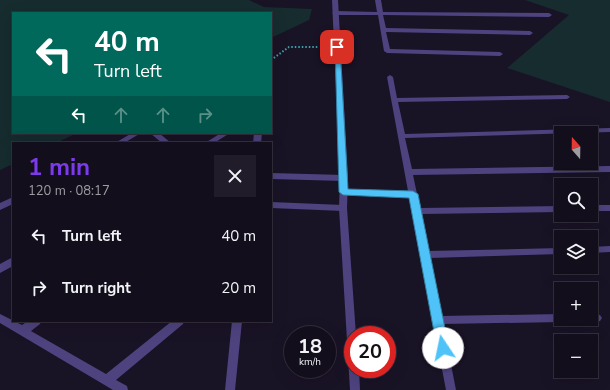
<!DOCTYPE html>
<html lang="en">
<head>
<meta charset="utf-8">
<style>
	:root { --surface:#130e1c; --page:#201c29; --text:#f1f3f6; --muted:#9d9ca3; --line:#322e3b; --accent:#7c3aed }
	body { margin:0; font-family:"Nunito Sans",sans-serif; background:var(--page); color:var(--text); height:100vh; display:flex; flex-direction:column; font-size:15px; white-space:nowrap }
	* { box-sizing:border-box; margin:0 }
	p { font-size:13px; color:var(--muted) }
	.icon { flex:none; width:22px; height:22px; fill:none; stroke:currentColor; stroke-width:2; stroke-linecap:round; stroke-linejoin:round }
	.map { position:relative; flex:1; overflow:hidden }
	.panel { position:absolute; left:12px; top:142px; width:260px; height:180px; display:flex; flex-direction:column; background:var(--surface); border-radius:0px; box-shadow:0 4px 16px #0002,0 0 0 1px var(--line) }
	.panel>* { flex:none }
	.guide { position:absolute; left:12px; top:12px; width:260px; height:122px; border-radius:0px; box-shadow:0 4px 16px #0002,0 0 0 1px var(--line); background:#00695c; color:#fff; overflow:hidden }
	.needle { width:26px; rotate:340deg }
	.fabs { position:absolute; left:554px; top:126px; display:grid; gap:8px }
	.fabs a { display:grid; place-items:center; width:44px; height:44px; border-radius:0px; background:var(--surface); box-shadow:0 4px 16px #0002,0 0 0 1px var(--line); font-size:20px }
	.speed { position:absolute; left:284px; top:326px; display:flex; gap:8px; font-size:20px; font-weight:700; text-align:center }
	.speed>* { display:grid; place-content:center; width:52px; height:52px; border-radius:50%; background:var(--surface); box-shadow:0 4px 16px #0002,0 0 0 1px var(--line); line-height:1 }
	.speed small { font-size:10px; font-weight:400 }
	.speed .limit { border:6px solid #d22; background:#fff; color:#111 }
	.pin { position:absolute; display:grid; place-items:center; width:34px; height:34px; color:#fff; margin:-17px; border-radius:8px; box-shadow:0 2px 6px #0006 }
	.me { position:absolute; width:44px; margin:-22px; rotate:349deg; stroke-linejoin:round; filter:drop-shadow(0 0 3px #0008) }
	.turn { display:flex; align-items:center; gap:14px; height:84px; padding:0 16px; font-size:18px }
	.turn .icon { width:52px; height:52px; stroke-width:2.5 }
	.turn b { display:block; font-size:28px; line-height:34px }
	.lanes { display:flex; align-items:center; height:38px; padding:0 16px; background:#0003; justify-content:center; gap:20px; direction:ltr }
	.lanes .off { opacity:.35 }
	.round { display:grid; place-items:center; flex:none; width:42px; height:42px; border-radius:0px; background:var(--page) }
	.head { display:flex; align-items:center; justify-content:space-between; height:68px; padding:0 16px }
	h1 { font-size:24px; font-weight:700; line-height:30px; color:var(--accent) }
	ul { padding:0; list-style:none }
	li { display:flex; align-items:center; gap:12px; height:52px; padding:0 16px }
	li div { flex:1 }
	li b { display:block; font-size:15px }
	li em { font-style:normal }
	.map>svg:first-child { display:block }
</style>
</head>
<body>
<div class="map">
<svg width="610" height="390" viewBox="0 0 610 390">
	<rect width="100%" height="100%" fill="#191326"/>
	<!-- green -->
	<g fill="#162c2f">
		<polygon points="0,0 249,0 264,7 312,9 309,20 271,38 271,13 13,13 13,133 77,133 56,143 13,143 13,164 0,170"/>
		<polygon points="525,0 610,0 610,102 507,68 569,15"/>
	</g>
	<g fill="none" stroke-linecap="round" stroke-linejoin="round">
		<!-- path -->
		<polyline stroke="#3ea2ac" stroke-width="2" stroke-dasharray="1.5 2" stroke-linecap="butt" points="271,60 289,47 319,47"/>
		<!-- lane -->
		<g fill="#4e437f" fill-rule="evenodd">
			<polygon points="375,0 381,0 383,12 549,13 552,15 549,17 383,15 386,28 530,31 533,33 530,35 386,32 390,49 500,52 503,54 500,56 387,53 384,51 378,15 335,15 332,13 335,11 377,12"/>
			<polygon points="390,75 393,77 397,98 567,95 570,97 567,99 398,102 405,134 610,128 610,132 405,138 412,169 610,166 610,172 413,175 420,208 561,206 561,212 421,214 428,251 561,248 561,254 430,258 441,316 561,314 561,319 565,319 564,321 561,322 443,324 456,390 446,390 409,197 343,195 339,192 343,189 408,191 387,77"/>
			<polygon points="132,133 141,133 124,143 115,143"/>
			<polygon points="150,133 159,133 171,143 162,143"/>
			<polygon points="221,133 230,133 214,143 205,143"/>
			<polygon points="254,133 262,133 261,143 253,143"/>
			<polygon points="271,173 344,175 348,178 344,181 271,179"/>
			<polygon points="13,197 13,204 0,210 0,203"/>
			<polygon points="271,202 343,205 347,208 343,211 271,208"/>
			<rect x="591" y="205" width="19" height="6"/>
			<polygon points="610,246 610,252 591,253 591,247"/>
			<polygon points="13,257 13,266 0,273 0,264"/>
			<polygon points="0,314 22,325 28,321 41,321 40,324 31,331 106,374 172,321 184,321 183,324 116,380 127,386 128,390 113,390 0,323"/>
			<polygon points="591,314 600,315 602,318 600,321 597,322 588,321 587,319 591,319"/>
			<polygon points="232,321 242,321 235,390 225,390"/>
		</g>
		<!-- street -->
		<polygon fill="#4e437f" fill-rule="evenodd" points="332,0 338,0 348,178 347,208 356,335 353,335 353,369 359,369 360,390 350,390 339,208 340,178"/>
	</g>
	<!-- route -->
	<polygon fill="#4fc3f7" stroke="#337fa1" points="335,45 340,47 348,189 413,191 418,194 449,348 447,352 443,353 439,352 437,348 409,198 343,195 339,192"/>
</svg>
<div class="fabs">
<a><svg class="needle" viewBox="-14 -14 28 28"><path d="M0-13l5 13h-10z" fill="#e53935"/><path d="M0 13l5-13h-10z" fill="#9d9ca3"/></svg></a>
<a><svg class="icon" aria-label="search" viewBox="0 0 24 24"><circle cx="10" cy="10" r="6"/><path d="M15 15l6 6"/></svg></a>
<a><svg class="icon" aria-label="layers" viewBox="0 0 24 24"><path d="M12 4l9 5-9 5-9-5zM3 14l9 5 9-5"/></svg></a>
<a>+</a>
<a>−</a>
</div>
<div class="speed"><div>18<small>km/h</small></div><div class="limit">20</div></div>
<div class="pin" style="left:337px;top:47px;background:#d93025"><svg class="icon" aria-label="arrive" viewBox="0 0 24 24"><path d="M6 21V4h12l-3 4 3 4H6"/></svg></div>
<svg class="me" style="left:443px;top:348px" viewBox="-20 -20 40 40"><circle r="19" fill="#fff"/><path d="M0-13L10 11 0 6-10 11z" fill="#4fc3f7"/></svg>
<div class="guide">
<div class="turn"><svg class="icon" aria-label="left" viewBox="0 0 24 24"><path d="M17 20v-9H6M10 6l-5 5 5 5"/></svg><div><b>40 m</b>Turn left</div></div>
<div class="lanes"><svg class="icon" aria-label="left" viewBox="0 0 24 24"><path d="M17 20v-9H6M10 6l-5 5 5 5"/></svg><svg class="icon off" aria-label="ahead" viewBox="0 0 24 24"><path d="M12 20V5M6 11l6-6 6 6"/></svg><svg class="icon off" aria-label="ahead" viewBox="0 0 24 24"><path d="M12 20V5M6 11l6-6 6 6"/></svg><svg class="icon off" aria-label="right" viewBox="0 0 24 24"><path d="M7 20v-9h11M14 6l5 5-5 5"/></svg></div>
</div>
<section class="panel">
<div class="head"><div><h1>1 min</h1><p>120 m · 08:17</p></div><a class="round"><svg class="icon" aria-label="close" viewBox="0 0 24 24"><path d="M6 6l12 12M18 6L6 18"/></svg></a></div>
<ul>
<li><svg class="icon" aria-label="left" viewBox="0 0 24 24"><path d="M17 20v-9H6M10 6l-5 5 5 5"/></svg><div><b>Turn left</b></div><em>40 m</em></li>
<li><svg class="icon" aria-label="right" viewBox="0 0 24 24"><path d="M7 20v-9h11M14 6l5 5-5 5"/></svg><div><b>Turn right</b></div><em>20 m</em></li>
</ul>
</section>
</div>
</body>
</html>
